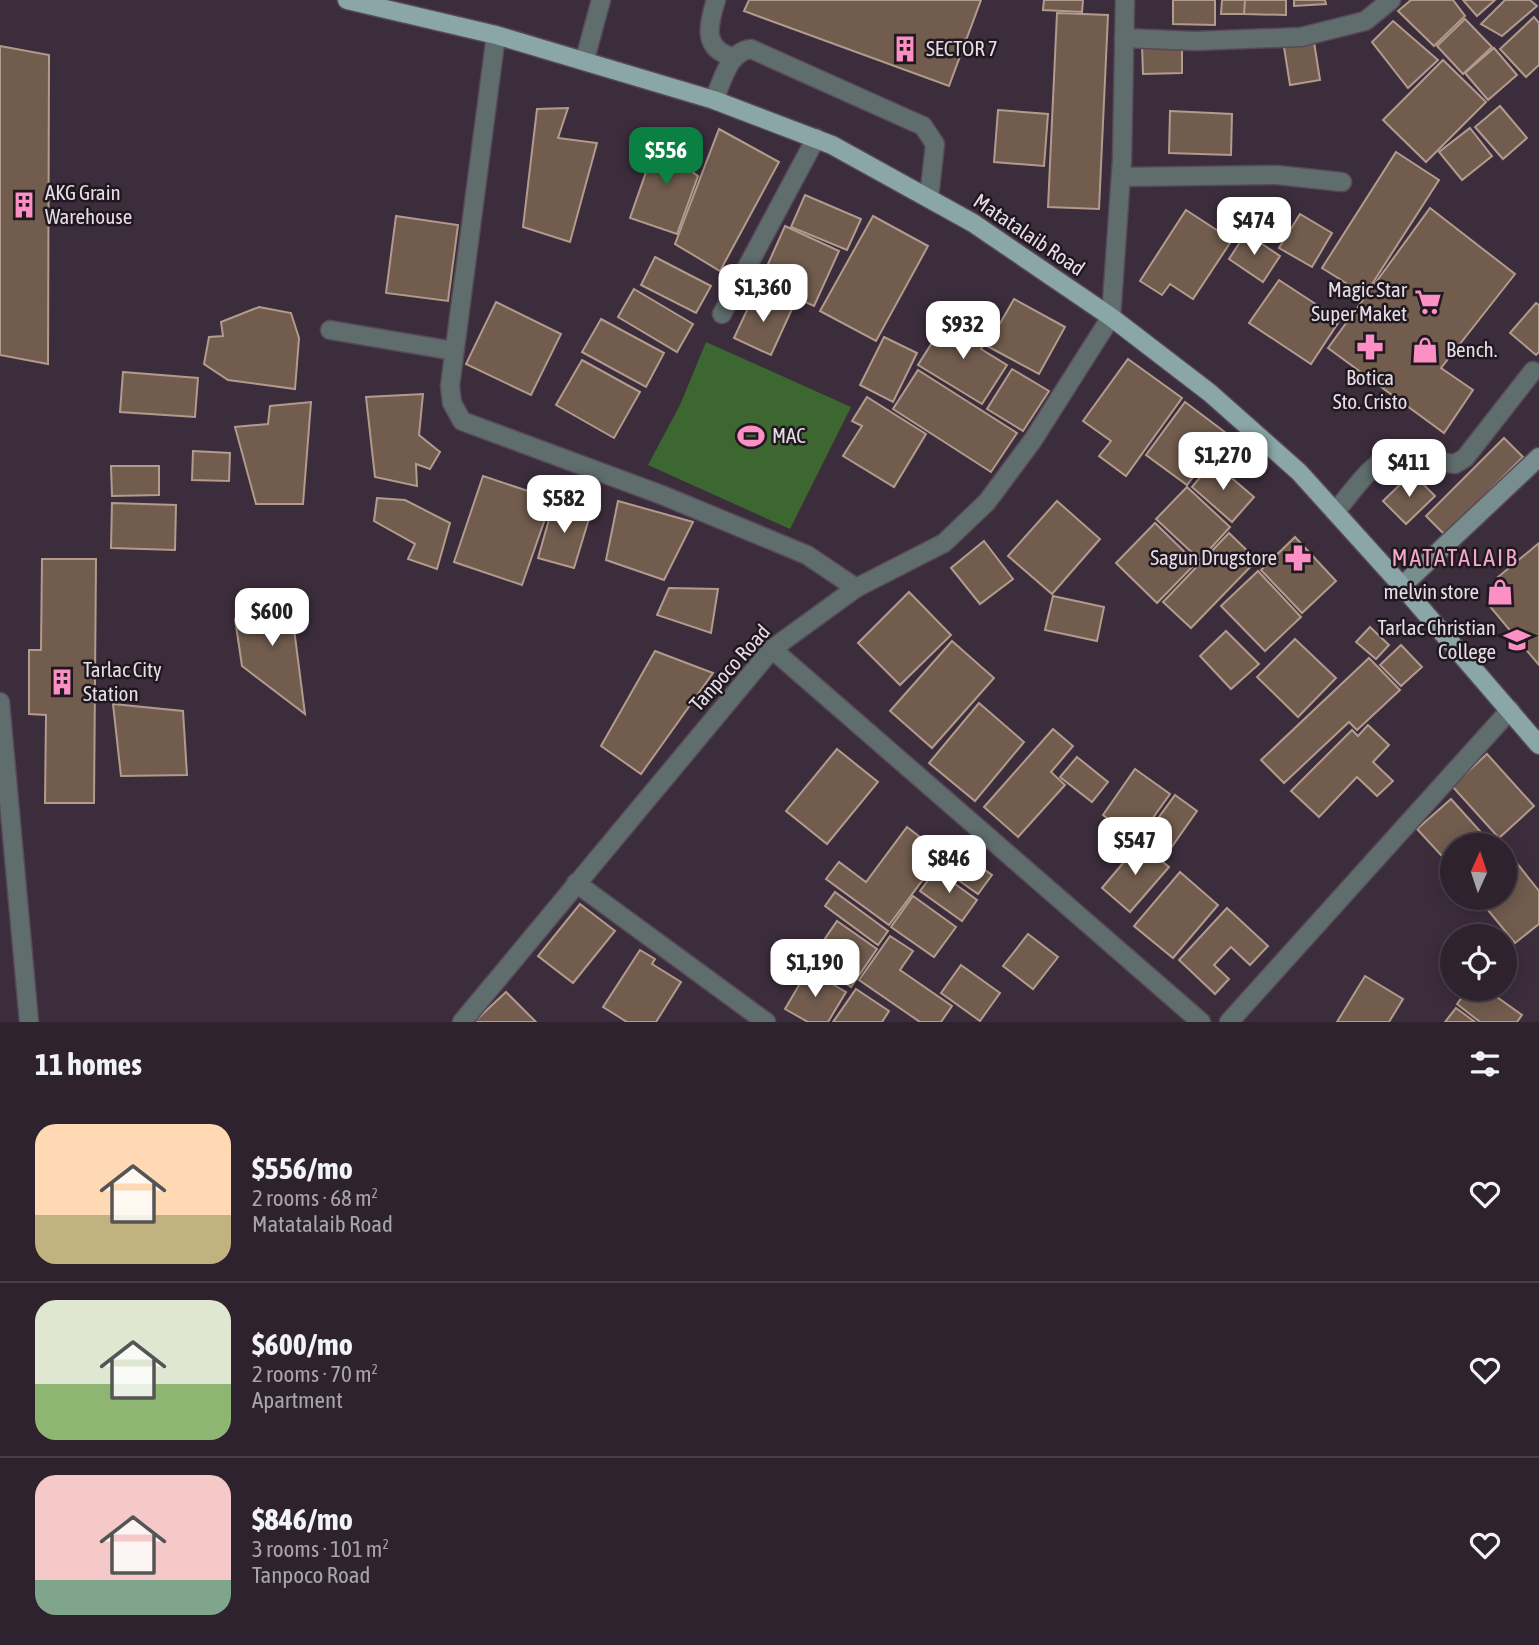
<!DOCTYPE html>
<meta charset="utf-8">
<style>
body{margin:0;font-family:"Asap Condensed",sans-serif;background:#392f3a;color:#f1f3f6;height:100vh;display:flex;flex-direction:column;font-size:26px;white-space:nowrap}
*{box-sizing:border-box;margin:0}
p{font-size:23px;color:#a7a4aa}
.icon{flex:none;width:38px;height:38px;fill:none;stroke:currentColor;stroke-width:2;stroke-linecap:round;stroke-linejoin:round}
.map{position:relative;height:1022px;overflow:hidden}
.panel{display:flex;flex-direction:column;background:#2d222e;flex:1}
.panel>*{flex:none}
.needle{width:46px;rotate:3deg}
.controls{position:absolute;left:1440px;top:833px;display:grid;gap:14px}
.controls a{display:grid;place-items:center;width:77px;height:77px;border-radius:50%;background:#2d222e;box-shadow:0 4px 18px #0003,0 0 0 2px #483f4a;font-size:35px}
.price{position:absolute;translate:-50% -60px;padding:0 16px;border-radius:14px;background:#fff;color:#222;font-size:23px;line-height:46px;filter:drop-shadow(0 2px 4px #0008)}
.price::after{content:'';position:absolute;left:50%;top:42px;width:21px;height:16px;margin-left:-10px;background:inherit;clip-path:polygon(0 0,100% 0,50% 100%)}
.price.current{background:#0b8043;color:#fff}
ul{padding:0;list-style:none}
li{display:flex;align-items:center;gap:21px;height:175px;padding:0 35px}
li+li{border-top:2px solid #483f4a}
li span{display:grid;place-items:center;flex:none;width:196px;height:140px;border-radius:21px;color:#555}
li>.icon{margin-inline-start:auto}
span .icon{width:84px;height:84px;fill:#fffc;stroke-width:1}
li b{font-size:30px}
h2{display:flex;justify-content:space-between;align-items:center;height:84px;padding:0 35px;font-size:30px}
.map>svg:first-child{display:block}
</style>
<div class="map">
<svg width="1539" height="1022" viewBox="0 0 1539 1022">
<rect width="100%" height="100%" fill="#3c2d3d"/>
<path fill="#3d6730" d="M 706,342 L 851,407 L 790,529 L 648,465 L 680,405 Z"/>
<g fill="#715c4e" stroke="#b29b8c" stroke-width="2">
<path d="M 749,0 L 981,0 L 949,86 L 744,11 Z"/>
<path d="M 1044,0 L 1083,0 L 1082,12 L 1043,10 Z"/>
<path d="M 1173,0 L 1215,0 L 1215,25 L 1173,24 Z"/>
<path d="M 1222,0 L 1245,0 L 1245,14 L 1221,14 Z"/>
<path d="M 1245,0 L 1286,0 L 1286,15 L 1244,14 Z"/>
<path d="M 1294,0 L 1325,0 L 1326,4 L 1294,6 Z"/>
<path d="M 1411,0 L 1453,0 L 1465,16 L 1434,46 L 1398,11 Z"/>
<path d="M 1463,0 L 1495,0 L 1477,16 Z"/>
<path d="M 1505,0 L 1530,0 L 1537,6 L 1502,36 L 1481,24 Z"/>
<path d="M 1057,13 L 1108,15 L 1099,209 L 1048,207 Z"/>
<path d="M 1534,17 L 1539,23 L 1539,65 L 1526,77 L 1500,49 Z"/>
<path d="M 1465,19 L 1492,47 L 1463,74 L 1437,46 Z"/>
<path d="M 1393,21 L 1438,60 L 1408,88 L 1372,42 Z"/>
<path d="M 1314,42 L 1320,80 L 1290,85 L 1284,47 Z"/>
<path d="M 0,46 L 49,55 L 48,364 L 0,355 Z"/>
<path d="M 1142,46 L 1182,46 L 1182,73 L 1143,74 Z"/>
<path d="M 1494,48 L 1517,75 L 1488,100 L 1465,73 Z"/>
<path d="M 1443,60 L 1486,102 L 1426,162 L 1383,120 Z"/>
<path d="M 1500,106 L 1527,138 L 1503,159 L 1475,127 Z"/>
<path d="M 568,108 L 558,138 L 597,143 L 570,242 L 523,227 L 537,109 Z"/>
<path d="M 998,110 L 1048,114 L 1044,166 L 994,162 Z"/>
<path d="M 1170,111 L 1232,114 L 1231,155 L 1169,153 Z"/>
<path d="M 1470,128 L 1492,156 L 1462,180 L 1439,152 Z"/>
<path d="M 719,129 L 779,162 L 720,271 L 675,244 Z"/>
<path d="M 659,135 L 691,146 L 684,166 L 698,176 L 677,234 L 630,218 Z"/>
<path d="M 1396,152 L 1439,180 L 1365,295 L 1322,268 Z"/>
<path d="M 805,195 L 861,219 L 847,250 L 791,227 Z"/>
<path d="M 1430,208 L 1515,274 L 1441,368 L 1473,390 L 1444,433 L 1328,348 Z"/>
<path d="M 1186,210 L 1232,240 L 1193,299 L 1170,284 L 1162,295 L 1140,281 Z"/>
<path d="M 1300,214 L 1332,233 L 1312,267 L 1279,248 Z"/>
<path d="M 396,216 L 458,225 L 448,301 L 386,293 Z"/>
<path d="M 873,216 L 928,246 L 876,341 L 820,311 Z"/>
<path d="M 785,226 L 839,251 L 814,306 L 760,282 Z"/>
<path d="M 1246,233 L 1280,256 L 1263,282 L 1229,259 Z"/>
<path d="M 655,257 L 711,286 L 696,313 L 641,285 Z"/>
<path d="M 1279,280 L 1340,320 L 1311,364 L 1249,323 Z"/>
<path d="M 634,289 L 693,324 L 677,352 L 618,317 Z"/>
<path d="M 755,293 L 792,309 L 771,355 L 734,338 Z"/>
<path d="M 1014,299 L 1065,327 L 1039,374 L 987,346 Z"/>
<path d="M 496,302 L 561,334 L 531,395 L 466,364 Z"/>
<path d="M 1536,303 L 1539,305 L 1539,352 L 1536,355 L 1510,333 Z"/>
<path d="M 259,307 L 291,313 L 299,338 L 295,389 L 228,380 L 204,364 L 209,337 L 223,336 L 221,322 Z"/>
<path d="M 949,316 L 987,340 L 981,349 L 1007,365 L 982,404 L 918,365 Z"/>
<path d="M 601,319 L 664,353 L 646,387 L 582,352 Z"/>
<path d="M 884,337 L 917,353 L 893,402 L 860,385 Z"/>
<path d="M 1128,359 L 1182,398 L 1126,476 L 1099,456 L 1111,441 L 1083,421 Z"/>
<path d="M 582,360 L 640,392 L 614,438 L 556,405 Z"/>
<path d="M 1012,369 L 1049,391 L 1023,431 L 987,409 Z"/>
<path d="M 918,370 L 1017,433 L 991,472 L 893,409 Z"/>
<path d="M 123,372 L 198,378 L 195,417 L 120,412 Z"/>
<path d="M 423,394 L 419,435 L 440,452 L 430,469 L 416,464 L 417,486 L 375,477 L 366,397 Z"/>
<path d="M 867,397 L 926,434 L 894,487 L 843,456 L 862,426 L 852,421 Z"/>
<path d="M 311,402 L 303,504 L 256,504 L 235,427 L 268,424 L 270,406 Z"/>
<path d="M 1185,402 L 1226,433 L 1187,485 L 1146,455 Z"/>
<path d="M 1504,438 L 1523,457 L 1445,535 L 1426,516 Z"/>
<path d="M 193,451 L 230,453 L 229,481 L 192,480 Z"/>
<path d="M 1213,462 L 1254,497 L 1232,522 L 1192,487 Z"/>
<path d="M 111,466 L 159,466 L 159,495 L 112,496 Z"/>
<path d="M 1412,473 L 1435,496 L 1406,524 L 1383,501 Z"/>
<path d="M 483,476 L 552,499 L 522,585 L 454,562 Z"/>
<path d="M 1187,487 L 1230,527 L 1200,560 L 1156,519 Z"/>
<path d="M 377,498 L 405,500 L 450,523 L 437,569 L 408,559 L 415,544 L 374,521 Z"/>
<path d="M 618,501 L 693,522 L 664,580 L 606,560 Z"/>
<path d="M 1057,501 L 1100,539 L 1052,594 L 1008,556 Z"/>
<path d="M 554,502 L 591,512 L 574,568 L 538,558 Z"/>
<path d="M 112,503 L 176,505 L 175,550 L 111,548 Z"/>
<path d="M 1155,523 L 1196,563 L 1157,603 L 1116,563 Z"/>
<path d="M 1229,533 L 1257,560 L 1191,628 L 1163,602 Z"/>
<path d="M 1295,537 L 1336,581 L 1302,613 L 1261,570 Z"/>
<path d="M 984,541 L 1013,579 L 980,604 L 951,568 Z"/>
<path d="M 1539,543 L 1539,665 L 1487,603 L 1507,587 L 1498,577 Z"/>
<path d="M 42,559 L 96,559 L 94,803 L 45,803 L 46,715 L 29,714 L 29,650 L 41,650 Z"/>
<path d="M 1258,571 L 1301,617 L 1265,651 L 1221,606 Z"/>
<path d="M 669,588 L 718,589 L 711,633 L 657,615 Z"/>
<path d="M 289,590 L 305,714 L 242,666 L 235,619 Z"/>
<path d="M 909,592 L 951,635 L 900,685 L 858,643 Z"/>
<path d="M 1053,596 L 1104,607 L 1097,641 L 1045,630 Z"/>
<path d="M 1370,627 L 1389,645 L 1376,659 L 1356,642 Z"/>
<path d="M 1226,631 L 1259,664 L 1231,689 L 1200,656 Z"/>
<path d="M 1295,639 L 1336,678 L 1298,717 L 1257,677 Z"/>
<path d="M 952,641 L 994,678 L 932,748 L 890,711 Z"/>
<path d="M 1401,645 L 1422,667 L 1401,686 L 1380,665 Z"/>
<path d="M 655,651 L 713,673 L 641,774 L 601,746 Z"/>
<path d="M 1369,658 L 1400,690 L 1357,730 L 1349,722 L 1284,783 L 1261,760 Z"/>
<path d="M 979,703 L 1024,742 L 975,801 L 929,763 Z"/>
<path d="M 113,704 L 183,711 L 187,775 L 121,776 Z"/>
<path d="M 1368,725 L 1389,745 L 1373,762 L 1393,781 L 1377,796 L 1357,777 L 1319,817 L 1291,791 L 1352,730 L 1358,736 Z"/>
<path d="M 1053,729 L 1073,746 L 1051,772 L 1065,785 L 1018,837 L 984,807 Z"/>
<path d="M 837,749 L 878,782 L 827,844 L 786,811 Z"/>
<path d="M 1487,754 L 1534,806 L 1499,838 L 1452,786 Z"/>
<path d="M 1077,757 L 1108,782 L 1092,802 L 1060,777 Z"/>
<path d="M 1135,769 L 1170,794 L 1130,850 L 1109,836 L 1117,826 L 1103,815 Z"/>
<path d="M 1175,795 L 1197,811 L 1166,855 L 1143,839 Z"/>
<path d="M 1451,799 L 1488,840 L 1481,845 L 1452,845 L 1452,867 L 1417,829 Z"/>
<path d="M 907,827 L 942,854 L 889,925 L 826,879 L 839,862 L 866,882 Z"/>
<path d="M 1140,843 L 1169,867 L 1130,912 L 1102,888 Z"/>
<path d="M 954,848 L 992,875 L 978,894 L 940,867 Z"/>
<path d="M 1505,848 L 1539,891 L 1539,924 L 1515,943 L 1478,898 L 1505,898 Z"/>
<path d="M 936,870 L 977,900 L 962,921 L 920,891 Z"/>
<path d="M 1180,872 L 1218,905 L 1173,958 L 1134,926 Z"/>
<path d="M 835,892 L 888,931 L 878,945 L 825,906 Z"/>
<path d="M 913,896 L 956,927 L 934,957 L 891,927 Z"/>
<path d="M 580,904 L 615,931 L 573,983 L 538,956 Z"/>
<path d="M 1227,908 L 1268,946 L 1250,965 L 1231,947 L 1214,965 L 1229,979 L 1215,994 L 1179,960 Z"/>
<path d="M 837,921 L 877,949 L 851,987 L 811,959 Z"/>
<path d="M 1028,934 L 1058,957 L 1033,989 L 1003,966 Z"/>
<path d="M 890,936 L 913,951 L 900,970 L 952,1006 L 941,1022 L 920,1022 L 859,980 Z"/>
<path d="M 640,950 L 655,959 L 652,964 L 681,982 L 656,1022 L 627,1022 L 603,1007 Z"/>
<path d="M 961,965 L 1000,993 L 980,1021 L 941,993 Z"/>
<path d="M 808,970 L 846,992 L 828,1022 L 808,1022 L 785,1009 Z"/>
<path d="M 1365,976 L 1403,999 L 1389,1022 L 1337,1022 Z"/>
<path d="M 856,989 L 889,1011 L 882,1022 L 833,1022 Z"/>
<path d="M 1468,989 L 1503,989 L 1497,997 L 1522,1015 L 1517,1022 L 1480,1022 L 1457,1004 Z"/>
<path d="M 506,992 L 536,1022 L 474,1022 Z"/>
<path d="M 1456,1008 L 1475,1022 L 1445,1022 Z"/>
</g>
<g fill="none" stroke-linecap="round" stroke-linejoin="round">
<g stroke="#574958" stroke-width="21">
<g id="lane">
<path d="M 716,0 C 708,25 702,49 733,57"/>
<path d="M 1124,38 L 1195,41 L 1301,37 L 1365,21 L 1391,0"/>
<path d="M 714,100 C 723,80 728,52 751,49 L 923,126 L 935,144 L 929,198"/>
<path d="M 1121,177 L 1277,175 L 1342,182"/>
<path d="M 722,314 L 816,138"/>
<path d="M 1335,512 C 1354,491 1375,453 1406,454 C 1423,455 1439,463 1455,464 L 1465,458 L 1533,371"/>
</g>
</g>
<g stroke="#574958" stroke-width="21">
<g id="street">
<path d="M 496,35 L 450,386 L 452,403 L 462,421 L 662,495 L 807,555 L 856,588"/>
<path d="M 585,59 L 601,0"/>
<path d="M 330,330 L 454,351"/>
<path d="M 772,649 L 1201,1022"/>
<path d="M 0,702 L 29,1022"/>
<path d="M 576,883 L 766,1022"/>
<path d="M 462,1022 L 772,649 L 856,588 L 944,543 L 987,502 L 1033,440 L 1111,317 L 1122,160 L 1125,0"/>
<path d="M 1229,1022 L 1510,710"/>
</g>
</g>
<g stroke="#574958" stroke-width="21">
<path id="secondary" d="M 1402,586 L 1539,457"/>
</g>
<g stroke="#574958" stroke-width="21">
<path id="primary" d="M 347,0 L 496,35 L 714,100 L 832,145 L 973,223 L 1111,317 L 1210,393 L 1299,472 L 1402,586 L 1539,745"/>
</g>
<use href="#lane" stroke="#606d6d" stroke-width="18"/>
<use href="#street" stroke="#606d6d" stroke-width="18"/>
<use href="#secondary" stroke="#788d8e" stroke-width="18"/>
<use href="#primary" stroke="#8ba6a7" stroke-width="18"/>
</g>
<defs>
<g id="building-bare" transform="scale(2.1)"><path d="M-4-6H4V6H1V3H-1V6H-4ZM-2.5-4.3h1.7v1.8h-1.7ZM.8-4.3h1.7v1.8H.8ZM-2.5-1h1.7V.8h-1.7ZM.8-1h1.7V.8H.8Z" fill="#fc8fc3" stroke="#1f181f" stroke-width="2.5" paint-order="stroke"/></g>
<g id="supermarket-bare" transform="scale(2.1)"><path d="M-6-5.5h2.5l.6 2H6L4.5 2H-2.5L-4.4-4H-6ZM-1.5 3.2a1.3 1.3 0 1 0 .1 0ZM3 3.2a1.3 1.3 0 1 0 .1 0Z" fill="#fc8fc3" stroke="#1f181f" stroke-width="2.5" paint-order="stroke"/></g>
<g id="pharmacy-bare" transform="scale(2.1)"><path d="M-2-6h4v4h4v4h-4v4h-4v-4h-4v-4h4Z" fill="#fc8fc3" stroke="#1f181f" stroke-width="2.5" paint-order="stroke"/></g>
<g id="shop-bare" transform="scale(2.1)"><path d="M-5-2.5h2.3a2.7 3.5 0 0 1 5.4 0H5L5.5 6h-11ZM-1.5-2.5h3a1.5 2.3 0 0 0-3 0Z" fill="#fc8fc3" stroke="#1f181f" stroke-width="2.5" paint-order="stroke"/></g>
<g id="stadium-bare" transform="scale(2.1)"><path d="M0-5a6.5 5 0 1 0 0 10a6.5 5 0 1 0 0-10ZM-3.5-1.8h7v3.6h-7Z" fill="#fc8fc3" stroke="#1f181f" stroke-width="2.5" paint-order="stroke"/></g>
<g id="university-bare" transform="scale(2.1)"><path d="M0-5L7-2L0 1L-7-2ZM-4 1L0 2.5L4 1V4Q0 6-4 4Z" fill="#fc8fc3" stroke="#1f181f" stroke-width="2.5" paint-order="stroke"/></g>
</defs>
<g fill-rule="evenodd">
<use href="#building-bare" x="905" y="49"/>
<use href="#building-bare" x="24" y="205"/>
<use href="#supermarket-bare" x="1428" y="302"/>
<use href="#pharmacy-bare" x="1370" y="347"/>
<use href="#shop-bare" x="1425" y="350"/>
<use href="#stadium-bare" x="751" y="436"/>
<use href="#pharmacy-bare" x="1298" y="558"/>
<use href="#shop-bare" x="1500" y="592"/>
<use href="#university-bare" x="1517" y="640"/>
<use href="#building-bare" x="62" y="682"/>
</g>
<g text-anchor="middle" stroke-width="5" stroke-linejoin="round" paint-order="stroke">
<g font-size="21" fill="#e7dce7" stroke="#1f181f" text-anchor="start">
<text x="926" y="56">SECTOR 7</text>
<text x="45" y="200">AKG Grain<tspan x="45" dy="24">Warehouse</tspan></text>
<text x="1407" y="297" text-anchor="end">Magic Star<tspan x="1407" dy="24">Super Maket</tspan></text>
<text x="1446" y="357">Bench.</text>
<text x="1370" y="385" text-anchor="middle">Botica<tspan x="1370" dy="24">Sto. Cristo</tspan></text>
<text x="772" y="443">MAC</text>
<text x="1277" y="565" text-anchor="end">Sagun Drugstore</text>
<text x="1479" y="599" text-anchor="end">melvin store</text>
<text x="1496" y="635" text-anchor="end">Tarlac Christian<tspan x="1496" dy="24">College</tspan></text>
<text x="83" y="677">Tarlac City<tspan x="83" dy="24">Station</tspan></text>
</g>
<g font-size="21" fill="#e7dce7" stroke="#1f181f">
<text transform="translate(1029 235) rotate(34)" y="7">Matatalaib Road</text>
<text transform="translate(730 668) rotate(-48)" y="7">Tanpoco Road</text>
</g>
<g font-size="24" letter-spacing="2" fill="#f4a7ca" stroke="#1f181f">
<text x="1455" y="566">MATATALAIB</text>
</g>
</g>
</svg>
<div class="controls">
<a><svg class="needle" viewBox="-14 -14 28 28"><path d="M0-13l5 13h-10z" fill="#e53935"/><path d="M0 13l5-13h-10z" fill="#a7a4aa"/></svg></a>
<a><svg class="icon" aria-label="locate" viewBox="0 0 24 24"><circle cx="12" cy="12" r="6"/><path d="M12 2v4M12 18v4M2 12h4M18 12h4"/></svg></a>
</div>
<b class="price current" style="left:666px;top:187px">$556</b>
<b class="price" style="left:1254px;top:257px">$474</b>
<b class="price" style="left:763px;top:324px">$1,360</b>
<b class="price" style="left:963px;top:361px">$932</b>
<b class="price" style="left:1223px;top:492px">$1,270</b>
<b class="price" style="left:1409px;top:499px">$411</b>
<b class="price" style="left:564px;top:535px">$582</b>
<b class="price" style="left:272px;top:648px">$600</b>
<b class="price" style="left:1135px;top:877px">$547</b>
<b class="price" style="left:949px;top:895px">$846</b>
<b class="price" style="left:815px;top:999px">$1,190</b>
</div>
<section class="panel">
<h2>11 homes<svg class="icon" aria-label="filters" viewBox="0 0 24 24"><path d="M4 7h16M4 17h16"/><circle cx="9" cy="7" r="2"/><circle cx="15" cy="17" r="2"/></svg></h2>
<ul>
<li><span style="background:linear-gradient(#ffd9b3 65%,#c2b280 0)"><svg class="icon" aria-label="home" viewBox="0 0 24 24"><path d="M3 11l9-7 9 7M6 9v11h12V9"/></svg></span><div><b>$556/mo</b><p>2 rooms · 68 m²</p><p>Matatalaib Road</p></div><svg class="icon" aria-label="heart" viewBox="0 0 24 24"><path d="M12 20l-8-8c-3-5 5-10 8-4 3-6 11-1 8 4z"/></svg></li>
<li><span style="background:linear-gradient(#dfe7d0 60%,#8fb573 0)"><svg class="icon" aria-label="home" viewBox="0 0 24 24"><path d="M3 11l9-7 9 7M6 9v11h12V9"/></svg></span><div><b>$600/mo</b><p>2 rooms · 70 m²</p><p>Apartment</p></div><svg class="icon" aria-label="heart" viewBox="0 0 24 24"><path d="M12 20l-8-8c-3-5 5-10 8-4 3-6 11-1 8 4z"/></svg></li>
<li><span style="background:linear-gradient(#f6c9c9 75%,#7fa58c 0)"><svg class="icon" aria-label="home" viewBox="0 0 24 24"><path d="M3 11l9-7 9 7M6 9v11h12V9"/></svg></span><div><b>$846/mo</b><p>3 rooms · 101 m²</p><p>Tanpoco Road</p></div><svg class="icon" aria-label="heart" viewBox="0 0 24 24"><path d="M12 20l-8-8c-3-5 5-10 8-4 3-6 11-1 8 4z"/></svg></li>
</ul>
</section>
